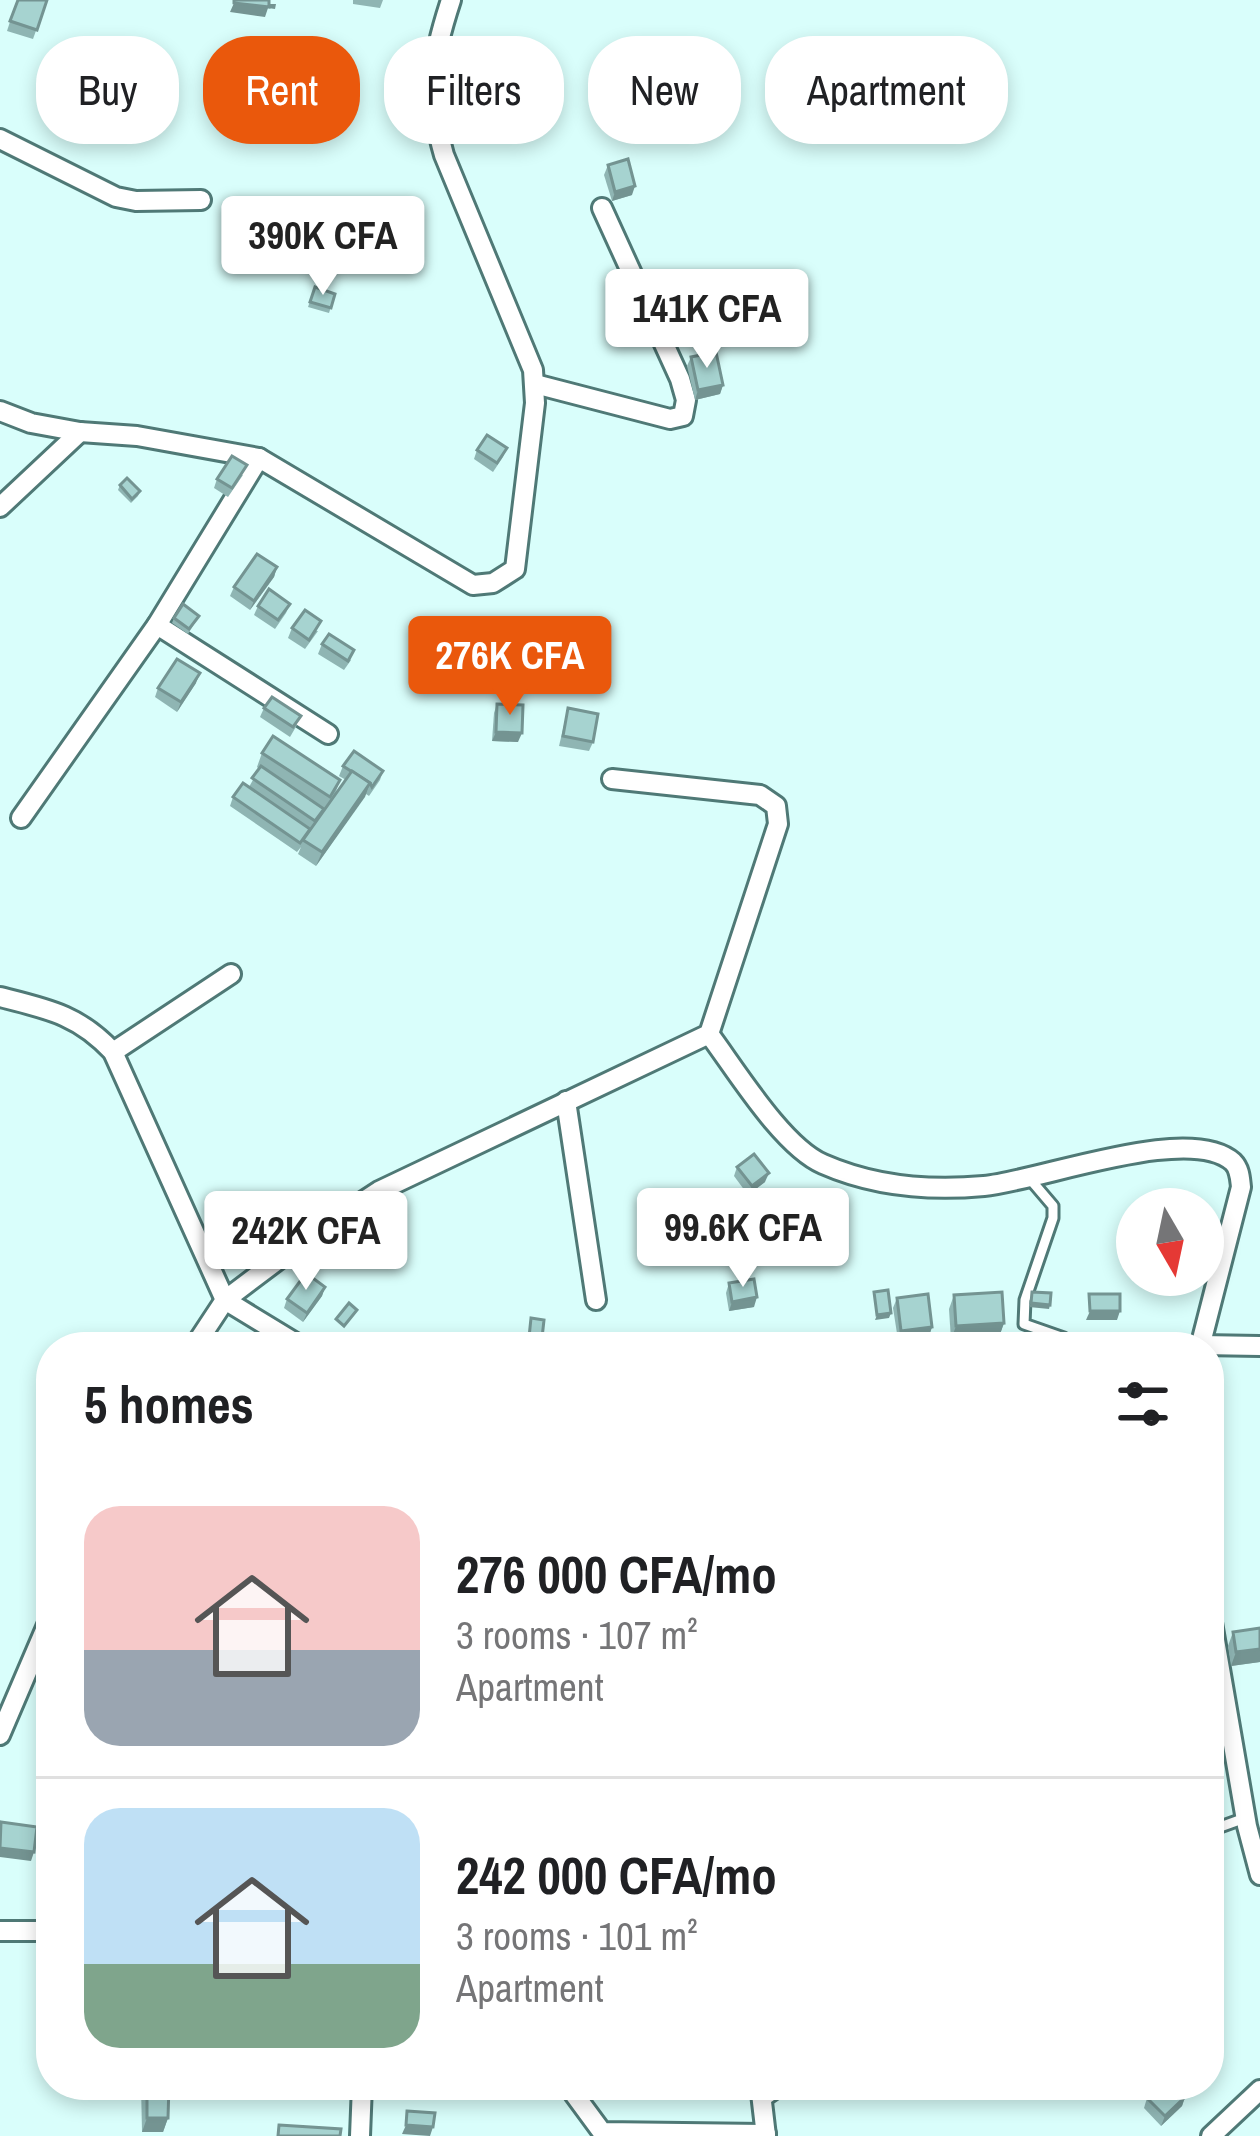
<!DOCTYPE html>
<meta charset="utf-8">
<style>
body{margin:0;font-family:"Archivo Narrow",sans-serif;background:#f2f2f2;color:#202124;height:100vh;display:flex;flex-direction:column;font-size:45px;white-space:nowrap}
*{box-sizing:border-box;margin:0}
p{font-size:39px;color:#757577}
.icon{flex:none;width:66px;height:66px;fill:none;stroke:currentColor;stroke-width:2;stroke-linecap:round;stroke-linejoin:round}
.map{position:relative;flex:1;overflow:hidden}
.side{position:absolute;left:36px;top:1332px;width:1188px;height:768px;display:flex;flex-direction:column;background:#fff;border-radius:48px;box-shadow:0 6px 18px #0003}
.side>*{flex:none}
.top-card{position:absolute;left:36px;top:36px;width:1188px;height:108px;display:flex;gap:24px}
.needle{width:78px;rotate:171deg}
.buttons{position:absolute;left:1116px;top:1188px;display:grid;gap:24px}
.buttons a{display:grid;place-items:center;width:108px;height:108px;border-radius:50%;background:#fff;box-shadow:0 6px 18px #0003;font-size:60px}
.price{position:absolute;translate:-50% -102px;padding:0 27px;border-radius:12px;background:#fff;color:#222;font-size:39px;line-height:78px;filter:drop-shadow(0 3px 6px #0008)}
.price::after{content:'';position:absolute;left:50%;top:72px;width:36px;height:27px;margin-left:-18px;background:inherit;clip-path:polygon(0 0,100% 0,50% 100%)}
.price.on{background:#ea580c;color:#fff}
ul{padding:0;list-style:none}
li{display:flex;align-items:center;gap:36px;height:300px;padding:0 48px}
li+li{border-top:3px solid #e0e0e0}
li span{display:grid;place-items:center;flex:none;width:336px;height:240px;border-radius:36px;color:#555}
li>.icon{margin-inline-start:auto}
span .icon{width:144px;height:144px;fill:#fffc;stroke-width:1}
li b{font-size:51px}
h2{display:flex;justify-content:space-between;align-items:center;height:144px;padding:0 48px;font-size:51px}
.chip{padding:0 42px;border-radius:48px;background:#fff;box-shadow:0 6px 18px #0003;font-size:42px;line-height:108px}
.chip.on{background:#ea580c;color:#fff}
.map>svg:first-child{display:block}
</style>
<div class="map">
<svg width="1260" height="2136" viewBox="0 0 1260 2136">
<rect width="100%" height="100%" fill="#d9fefb"/>
<g fill="none" stroke-linecap="round" stroke-linejoin="round">
<g stroke="#4f7976" stroke-width="15">
<g id="service">
<path d="M 1030,1179 L 1053,1206 L 1053,1218 L 1025,1300 L 1024,1324 L 1064,1338"/>
<path d="M 1209,1831 L 1245,1818"/>
<path d="M 763,2102 L 788,2085"/>
</g>
</g>
<g stroke="#4f7976" stroke-width="24">
<g id="minor">
<path d="M 0,139 L 116,197 L 136,201 L 201,200"/>
<path d="M 535,384 L 670,419 L 683,416 L 686,400 L 680,379 L 602,208"/>
<path d="M 0,411 L 31,423 L 80,432 L 137,436 L 259,458 L 473,585 L 493,583 L 515,569 L 535,403 L 533,370 L 444,155 C 426,92 431,61 451,0"/>
<path d="M 0,507 L 80,432"/>
<path d="M 157,625 L 328,734"/>
<path d="M 21,818 L 157,625 L 259,458"/>
<path d="M 0,997 C 48,1009 79,1015 113,1052 L 225,1300 L 302,1347"/>
<path d="M 709,1034 C 736,1070 782,1146 823,1164 C 873,1186 930,1191 984,1186 C 1043,1180 1189,1123 1233,1162 C 1240,1169 1240,1179 1241,1187 L 1200,1347"/>
<path d="M 113,1052 L 231,974"/>
<path d="M 566,1101 L 596,1300"/>
<path d="M 1201,1345 L 1260,1346"/>
<path d="M 194,1347 L 225,1300 L 307,1238 L 379,1191 L 709,1034 L 778,824 L 776,806 L 760,795 L 612,779"/>
<path d="M 1209,1605 L 1247,1826 L 1260,1875"/>
<path d="M 0,1735 L 51,1616"/>
<path d="M 0,1931 L 51,1931"/>
<path d="M 760,2085 L 766,2136"/>
<path d="M 574,2094 L 602,2132 L 766,2134"/>
<path d="M 360,2136 L 362,2085"/>
<path d="M 1211,2136 L 1260,2090"/>
</g>
</g>
<use href="#service" stroke="#fff" stroke-width="9"/>
<use href="#minor" stroke="#fff" stroke-width="18"/>
</g>
<g fill="#8fb5b3">
<path d="M 17,0 L 47,0 L 33,39 L 7,31 Z"/>
<path d="M 353,0 L 383,0 L 380,8 L 353,4 Z"/>
<path d="M 608,165 L 632,195 L 612,201 L 604,175 Z"/>
<path d="M 382,223 L 404,249 L 400,258 L 377,257 L 378,232 Z"/>
<path d="M 315,287 L 335,294 L 329,313 L 308,307 Z"/>
<path d="M 691,357 L 723,385 L 720,394 L 695,400 L 687,366 Z"/>
<path d="M 507,448 L 503,457 L 493,472 L 474,459 L 477,450 Z"/>
<path d="M 243,475 L 228,497 L 214,488 L 217,479 Z"/>
<path d="M 120,485 L 140,491 L 138,496 L 131,503 L 118,490 Z"/>
<path d="M 277,567 L 274,577 L 250,610 L 230,596 L 234,587 Z"/>
<path d="M 290,604 L 286,613 L 275,629 L 254,615 L 258,606 Z"/>
<path d="M 199,616 L 188,634 L 172,623 L 174,618 Z"/>
<path d="M 292,628 L 318,631 L 305,649 L 288,638 Z"/>
<path d="M 322,644 L 351,660 L 344,670 L 318,654 Z"/>
<path d="M 196,683 L 177,712 L 155,697 L 158,688 Z"/>
<path d="M 497,704 L 518,742 L 492,741 L 494,713 Z"/>
<path d="M 264,708 L 297,725 L 290,737 L 260,717 Z"/>
<path d="M 568,708 L 593,742 L 589,751 L 559,746 Z"/>
<path d="M 262,753 L 340,780 L 335,794 L 346,780 L 339,776 L 343,766 L 383,771 L 380,780 L 369,796 L 366,794 L 316,866 L 298,854 L 301,847 L 297,852 L 230,806 L 233,797 L 249,787 L 259,769 L 257,767 Z"/>
<path d="M 737,1167 L 765,1182 L 748,1195 L 734,1176 Z"/>
<path d="M 729,1283 L 754,1307 L 729,1311 L 726,1293 Z"/>
<path d="M 325,1287 L 322,1296 L 303,1322 L 284,1308 L 287,1299 Z"/>
<path d="M 954,1295 L 1004,1323 L 999,1337 L 951,1340 L 949,1309 Z"/>
<path d="M 897,1298 L 932,1327 L 929,1336 L 898,1340 L 893,1308 Z"/>
<path d="M 1260,1628 L 1260,1662 L 1231,1666 L 1228,1646 L 1233,1632 Z"/>
<path d="M 141,2085 L 169,2085 L 168,2118 L 163,2132 L 142,2132 Z"/>
<path d="M 1185,2097 L 1182,2106 L 1161,2126 L 1144,2108 L 1147,2098 Z"/>
</g>
<g fill="#749492">
<path d="M 234,3 L 269,4 L 276,4 L 275,9 L 268,8 L 265,17 L 230,12 Z"/>
<path d="M 635,186 L 632,195 L 612,201 L 615,192 Z"/>
<path d="M 380,248 L 404,249 L 400,258 L 377,257 Z"/>
<path d="M 723,385 L 720,394 L 695,400 L 698,390 Z"/>
<path d="M 277,567 L 274,577 L 250,610 L 254,601 Z"/>
<path d="M 200,673 L 196,683 L 177,712 L 181,702 Z"/>
<path d="M 496,732 L 522,733 L 518,742 L 492,741 Z"/>
<path d="M 370,783 L 365,797 L 316,866 L 322,852 Z"/>
<path d="M 769,1173 L 765,1182 L 748,1195 L 752,1186 Z"/>
<path d="M 325,1287 L 322,1296 L 303,1322 L 307,1313 Z"/>
<path d="M 757,1297 L 754,1307 L 729,1311 L 732,1302 Z"/>
<path d="M 1031,1303 L 1050,1305 L 1049,1309 L 1029,1307 Z"/>
<path d="M 1090,1311 L 1120,1311 L 1117,1320 L 1086,1320 Z"/>
<path d="M 891,1313 L 889,1318 L 875,1320 L 877,1315 Z"/>
<path d="M 1004,1323 L 999,1337 L 951,1340 L 956,1326 Z"/>
<path d="M 932,1327 L 929,1336 L 898,1340 L 901,1331 Z"/>
<path d="M 1260,1649 L 1260,1662 L 1231,1666 L 1236,1652 Z"/>
<path d="M 0,1848 L 34,1852 L 31,1861 L 0,1857 Z"/>
<path d="M 1185,2097 L 1182,2106 L 1161,2126 L 1165,2116 Z"/>
<path d="M 147,2118 L 168,2118 L 163,2132 L 142,2132 Z"/>
<path d="M 406,2125 L 433,2127 L 430,2136 L 402,2134 Z"/>
</g>
<g fill="#a6d3d0" stroke="#749492" stroke-width="3">
<path d="M 18,0 L 47,0 L 37,30 L 10,21 Z"/>
<path d="M 234,0 L 269,0 L 269,7 L 234,3 Z"/>
<path d="M 628,159 L 635,186 L 615,192 L 608,165 Z"/>
<path d="M 382,223 L 405,224 L 404,249 L 380,248 Z"/>
<path d="M 315,287 L 335,294 L 331,308 L 310,302 Z"/>
<path d="M 716,352 L 723,385 L 698,390 L 691,357 Z"/>
<path d="M 487,435 L 507,448 L 497,463 L 477,450 Z"/>
<path d="M 232,456 L 247,465 L 232,488 L 217,479 Z"/>
<path d="M 127,478 L 140,491 L 132,499 L 120,485 Z"/>
<path d="M 257,554 L 277,567 L 254,601 L 234,587 Z"/>
<path d="M 269,589 L 290,604 L 278,620 L 258,606 Z"/>
<path d="M 183,604 L 199,616 L 189,629 L 174,618 Z"/>
<path d="M 305,610 L 321,621 L 309,640 L 292,628 Z"/>
<path d="M 329,634 L 354,650 L 348,661 L 322,644 Z"/>
<path d="M 177,659 L 200,673 L 181,702 L 158,688 Z"/>
<path d="M 272,697 L 301,716 L 293,727 L 264,708 Z"/>
<path d="M 497,704 L 523,705 L 522,733 L 496,732 Z"/>
<path d="M 568,708 L 598,714 L 593,742 L 563,736 Z"/>
<path d="M 273,736 L 340,780 L 330,797 L 262,753 Z"/>
<path d="M 354,751 L 383,771 L 372,787 L 370,783 L 343,766 Z"/>
<path d="M 261,766 L 324,809 L 315,821 L 252,778 Z"/>
<path d="M 352,771 L 370,783 L 322,852 L 303,840 Z"/>
<path d="M 243,783 L 310,829 L 300,843 L 233,797 Z"/>
<path d="M 754,1154 L 769,1173 L 752,1186 L 737,1167 Z"/>
<path d="M 306,1273 L 325,1287 L 307,1313 L 287,1299 Z"/>
<path d="M 754,1279 L 757,1297 L 732,1302 L 729,1283 Z"/>
<path d="M 888,1290 L 891,1313 L 877,1315 L 874,1292 Z"/>
<path d="M 1002,1292 L 1004,1323 L 956,1326 L 954,1295 Z"/>
<path d="M 1032,1292 L 1051,1293 L 1050,1305 L 1031,1303 Z"/>
<path d="M 928,1294 L 932,1327 L 901,1331 L 897,1298 Z"/>
<path d="M 1089,1294 L 1120,1294 L 1120,1311 L 1090,1311 Z"/>
<path d="M 349,1303 L 357,1310 L 344,1326 L 336,1319 Z"/>
<path d="M 531,1318 L 544,1320 L 541,1347 L 528,1347 Z"/>
<path d="M 571,1338 L 572,1347 L 550,1347 L 549,1341 Z"/>
<path d="M 878,1340 L 879,1347 L 856,1347 L 856,1344 Z"/>
<path d="M 1074,1342 L 1111,1344 L 1111,1347 L 1074,1347 Z"/>
<path d="M 1260,1628 L 1260,1649 L 1236,1652 L 1233,1632 Z"/>
<path d="M 1,1822 L 37,1827 L 34,1852 L 0,1848 Z"/>
<path d="M 147,2085 L 169,2085 L 168,2118 L 147,2118 Z"/>
<path d="M 1162,2085 L 1174,2085 L 1185,2097 L 1165,2116 L 1147,2098 Z"/>
<path d="M 407,2111 L 435,2113 L 433,2127 L 406,2125 Z"/>
<path d="M 279,2125 L 341,2129 L 340,2136 L 278,2136 Z"/>
</g>
</svg>
<div class="buttons">
<a><svg class="needle" viewBox="-14 -14 28 28"><path d="M0-13l5 13h-10z" fill="#e53935"/><path d="M0 13l5-13h-10z" fill="#757577"/></svg></a>
</div>
<b class="price" style="left:323px;top:298px">390K CFA</b>
<b class="price" style="left:707px;top:371px">141K CFA</b>
<b class="price on" style="left:510px;top:718px">276K CFA</b>
<b class="price" style="left:743px;top:1290px">99.6K CFA</b>
<b class="price" style="left:306px;top:1293px">242K CFA</b>
<div class="top-card">
<a class="chip">Buy</a>
<a class="chip on">Rent</a>
<a class="chip">Filters</a>
<a class="chip">New</a>
<a class="chip">Apartment</a>
</div>
<section class="side">
<h2>5 homes<svg class="icon" aria-label="filters" viewBox="0 0 24 24"><path d="M4 7h16M4 17h16"/><circle cx="9" cy="7" r="2"/><circle cx="15" cy="17" r="2"/></svg></h2>
<ul>
<li><span style="background:linear-gradient(#f6c9c9 60%,#9aa5b1 0)"><svg class="icon" aria-label="home" viewBox="0 0 24 24"><path d="M3 11l9-7 9 7M6 9v11h12V9"/></svg></span><div><b>276 000 CFA/mo</b><p>3 rooms · 107 m²</p><p>Apartment</p></div></li>
<li><span style="background:linear-gradient(#bfe0f5 65%,#7fa58c 0)"><svg class="icon" aria-label="home" viewBox="0 0 24 24"><path d="M3 11l9-7 9 7M6 9v11h12V9"/></svg></span><div><b>242 000 CFA/mo</b><p>3 rooms · 101 m²</p><p>Apartment</p></div></li>
</ul>
</section>
</div>
